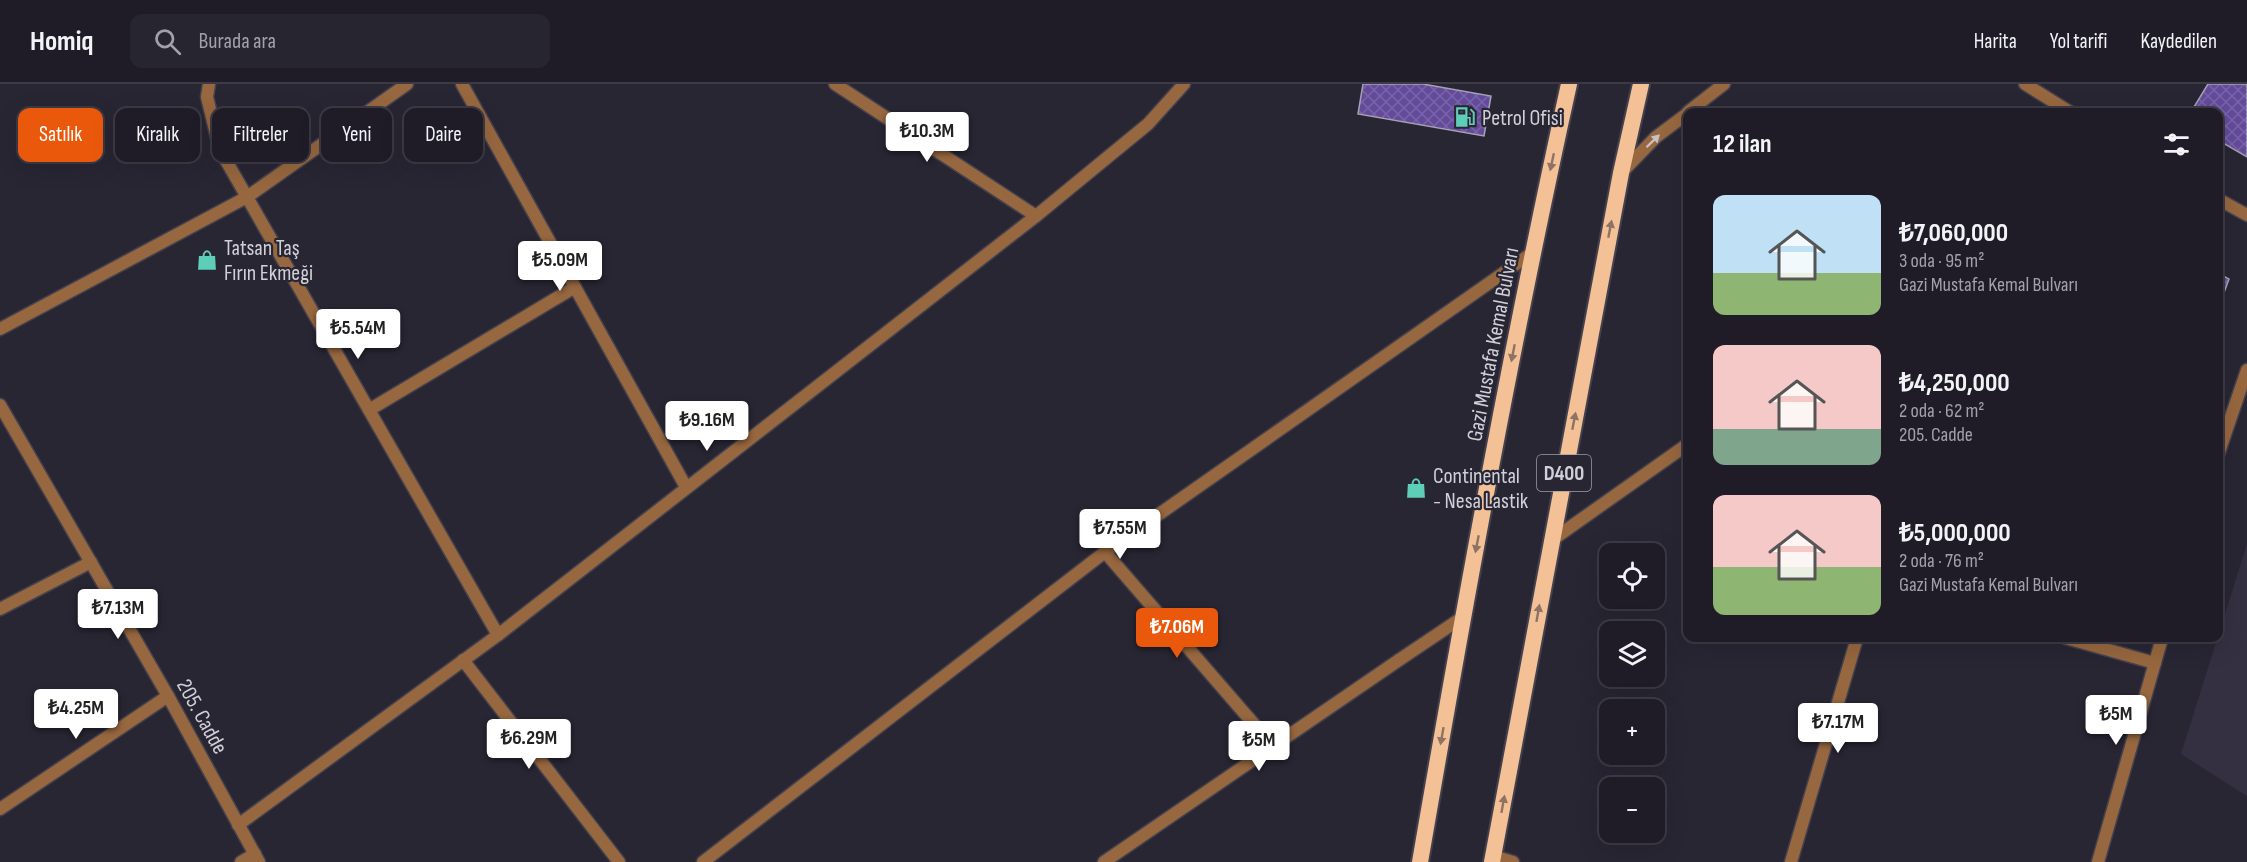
<!DOCTYPE html>
<html lang="tr">
<meta charset="utf-8">
<style>
body{margin:0;font-family:"Sofia Sans Condensed",sans-serif;background:#27252f;color:#f1f3f6;height:100vh;display:flex;flex-direction:column;font-size:22px;white-space:nowrap}
*{box-sizing:border-box;margin:0}
p{font-size:20px;color:#a1a1a7}
.icon{flex:none;width:33px;height:33px;fill:none;stroke:currentColor;stroke-width:2;stroke-linecap:round;stroke-linejoin:round}
.map{position:relative;flex:1;overflow:hidden}
.details{position:absolute;left:1683px;top:24px;width:540px;height:534px;display:flex;flex-direction:column;background:#1f1c27;border-radius:12px;box-shadow:0 6px 24px #0002,0 0 0 2px #3c3a44}
.details>*{flex:none}
.hud{position:absolute;left:18px;top:24px;width:570px;height:54px;display:flex;gap:12px}
.buttons{position:absolute;left:1599px;top:459px;display:grid;gap:12px}
.buttons a{display:grid;place-items:center;width:66px;height:66px;border-radius:12px;background:#1f1c27;box-shadow:0 6px 24px #0002,0 0 0 2px #3c3a44;font-size:30px}
.price{position:absolute;translate:-50% -51px;padding:0 14px;border-radius:6px;background:#fff;color:#222;font-size:20px;line-height:39px;filter:drop-shadow(0 2px 3px #0008)}
.price::after{content:'';position:absolute;left:50%;top:36px;width:18px;height:14px;margin-left:-9px;background:inherit;clip-path:polygon(0 0,100% 0,50% 100%)}
.price.active{background:#ea580c;color:#fff}
ul{padding:0;list-style:none}
li{display:flex;align-items:center;gap:18px;height:150px;padding:0 30px}
li span{display:grid;place-items:center;flex:none;width:168px;height:120px;border-radius:12px;color:#555}
li>.icon{margin-inline-start:auto}
span .icon{width:72px;height:72px;fill:#fffc;stroke-width:1}
li b{font-size:26px}
h2{display:flex;justify-content:space-between;align-items:center;height:72px;padding:0 30px;font-size:26px}
.chip{padding:0 21px;border-radius:12px;background:#1f1c27;box-shadow:0 6px 24px #0002,0 0 0 2px #3c3a44;font-size:21px;line-height:54px}
.chip.active{background:#ea580c;color:#fff}
header{display:flex;align-items:center;gap:36px;box-sizing:border-box;height:84px;padding:0 30px;background:#1f1c27;border-bottom:2px solid #3c3a44}
header strong{font-size:28px}
nav{display:flex;gap:33px;margin-inline-start:auto;font-size:21px}
.search{width:420px;height:54px;background:#27252f;display:flex;align-items:center;gap:15px;box-sizing:border-box;padding:0 21px;border-radius:12px;color:#a1a1a7;font-size:22px}
.map>svg:first-child{display:block}
</style>
<header>
<strong>Homiq</strong>
<div class="search"><svg class="icon" aria-label="search" viewBox="0 0 24 24"><circle cx="10" cy="10" r="6"/><path d="M15 15l6 6"/></svg>Burada ara</div>
<nav><a>Harita</a><a>Yol tarifi</a><a>Kaydedilen</a></nav>
</header>
<div class="map">
<svg width="2247" height="778" viewBox="0 0 2247 778">
<defs>
<pattern id="building-cross-hatch" width="8" height="8" patternUnits="userSpaceOnUse" patternTransform="scale(1.5)"><rect width="8" height="8" fill="#634b9a"/><path d="M0 0l8 8M0 8l8-8" fill="none" stroke="#7864a8"/></pattern>
</defs>
<rect width="100%" height="100%" fill="#292634"/>
<path fill="#343041" d="M 2247,460 L 2247,712 L 2181,670 Z"/>
<g fill="url(#building-cross-hatch)" stroke="#a6a2b4" stroke-width="1.5">
<path d="M 1363,0 L 1423,0 L 1491,12 L 1484,52 L 1358,30 Z"/>
<path d="M 2208,0 L 2247,0 L 2247,73 L 2218,56 L 2218,28 L 2191,28 Z"/>
<path d="M 2218,189 L 2229,195 L 2218,225 Z"/>
</g>
<g fill="none" stroke-linecap="round" stroke-linejoin="round">
<g stroke="#44414e" stroke-width="15">
<path id="pedestrian" d="M 1399,576 L 1463,533"/>
</g>
<g stroke="#44414e" stroke-width="15">
<g id="minor">
<path d="M 209,0 L 207,13 L 220,66 L 498,551"/>
<path d="M 462,0 L 686,403"/>
<path d="M 835,0 L 1036,132"/>
<path d="M 0,245 L 247,113 L 407,0"/>
<path d="M 369,326 L 575,203"/>
<path d="M 1552,456 L 1688,360"/>
<path d="M 1105,468 L 1272,661"/>
<path d="M 0,525 L 91,478"/>
<path d="M 2066,554 L 2155,579"/>
<path d="M 463,576 L 619,778"/>
<path d="M 0,725 L 168,612"/>
<path d="M 238,741 L 498,551 L 1036,132 L 1148,40 L 1184,0"/>
<path d="M 1493,772 L 1513,778"/>
<path d="M 241,778 L 255,770"/>
<path d="M 703,778 L 1105,468 L 1532,169"/>
<path d="M 1104,778 L 1399,576"/>
<path d="M 1791,778 L 1857,554"/>
</g>
</g>
<g stroke="#44414e" stroke-width="15">
<g id="tertiary">
<path d="M 2025,0 L 2070,28"/>
<path d="M 1688,28 L 1724,0"/>
<path d="M 1622,88 L 1656,53 L 1688,29"/>
<path d="M 2218,115 L 2247,131"/>
<path d="M 0,321 L 168,612 L 259,778"/>
<path d="M 2218,371 L 2247,286"/>
<path d="M 2098,778 L 2162,554"/>
</g>
</g>
<g stroke="#44414e" stroke-width="20">
<g id="trunk">
<path d="M 1420,778 C 1465,518 1512,258 1569,0"/>
<path d="M 1492,778 L 1621,89 L 1641,0"/>
</g>
</g>
<use href="#pedestrian" stroke="#97673f" stroke-width="12"/>
<use href="#minor" stroke="#97673f" stroke-width="12"/>
<use href="#tertiary" stroke="#97673f" stroke-width="12"/>
<use href="#trunk" stroke="#f4c096" stroke-width="16"/>
</g>
<defs><path id="oneway-solid" d="M-6-.8H1V-3.2L6.5 0L1 3.2V.8H-6Z" transform="scale(1.5)"/></defs>
<use fill="#c8c0c2" href="#oneway-solid" transform="translate(1653 57) rotate(-44)"/>
<g fill="#8e7365">
<use href="#oneway-solid" transform="translate(1552 78) rotate(102)"/>
<use href="#oneway-solid" transform="translate(1610 145) rotate(-79)"/>
<use href="#oneway-solid" transform="translate(1513 269) rotate(101)"/>
<use href="#oneway-solid" transform="translate(1574 337) rotate(-79)"/>
<use href="#oneway-solid" transform="translate(1477 460) rotate(101)"/>
<use href="#oneway-solid" transform="translate(1538 529) rotate(-80)"/>
<use href="#oneway-solid" transform="translate(1442 652) rotate(100)"/>
<use href="#oneway-solid" transform="translate(1503 720) rotate(-80)"/>
</g>
<defs>
<g id="fuel-bare" transform="scale(1.62)"><path d="M-5.5-6h7V0h2V4h1.3V-2.5L3-4.5l.8-.8L6-3V5H2.5V1h-1V6h-7ZM-4.2-4.7v3.2H.2V-4.7Z" fill="#5eceb8" stroke="#292634" stroke-width="2.5" paint-order="stroke"/></g>
<g id="shop-bare" transform="scale(1.62)"><path d="M-5-2.5h2.3a2.7 3.5 0 0 1 5.4 0H5L5.5 6h-11ZM-1.5-2.5h3a1.5 2.3 0 0 0-3 0Z" fill="#5eceb8" stroke="#292634" stroke-width="2.5" paint-order="stroke"/></g>
</defs>
<g fill-rule="evenodd">
<use href="#fuel-bare" x="1465" y="33"/>
<use href="#shop-bare" x="207" y="176"/>
<use href="#shop-bare" x="1416" y="404"/>
</g>
<g text-anchor="middle" stroke-width="4.5" stroke-linejoin="round" paint-order="stroke">
<rect fill="#292634" stroke="#9f9da8" stroke-width="1.5" x="1537" y="371" width="54" height="36" rx="4.5"/>
<g font-size="21" font-weight="bold" fill="#d1d0d9">
<text x="1564" y="396">D400</text>
</g>
<g font-size="22" fill="#d1d0d9" stroke="#292634" text-anchor="start">
<text x="1482" y="41">Petrol Ofisi</text>
<text x="224" y="171">Tatsan Taş<tspan x="224" dy="25">Fırın Ekmeği</tspan></text>
<text x="1433" y="399">Continental<tspan x="1433" dy="25">- Nesa Lastik</tspan></text>
</g>
<g font-size="22" fill="#d1d0d9" stroke="#292634">
<text transform="translate(1492 260) rotate(-79)" y="8">Gazi Mustafa Kemal Bulvarı</text>
<text transform="translate(203 632) rotate(61)" y="8">205. Cadde</text>
</g>
</g>
</svg>
<div class="buttons">
<a><svg class="icon" aria-label="locate" viewBox="0 0 24 24"><circle cx="12" cy="12" r="6"/><path d="M12 2v4M12 18v4M2 12h4M18 12h4"/></svg></a>
<a><svg class="icon" aria-label="layers" viewBox="0 0 24 24"><path d="M12 4l9 5-9 5-9-5zM3 14l9 5 9-5"/></svg></a>
<a>+</a>
<a>−</a>
</div>
<b class="price" style="left:927px;top:79px">₺10.3M</b>
<b class="price" style="left:560px;top:208px">₺5.09M</b>
<b class="price" style="left:358px;top:276px">₺5.54M</b>
<b class="price" style="left:707px;top:368px">₺9.16M</b>
<b class="price" style="left:1120px;top:476px">₺7.55M</b>
<b class="price" style="left:118px;top:556px">₺7.13M</b>
<b class="price active" style="left:1177px;top:575px">₺7.06M</b>
<b class="price" style="left:76px;top:656px">₺4.25M</b>
<b class="price" style="left:2116px;top:662px">₺5M</b>
<b class="price" style="left:1838px;top:670px">₺7.17M</b>
<b class="price" style="left:529px;top:686px">₺6.29M</b>
<b class="price" style="left:1259px;top:688px">₺5M</b>
<div class="hud">
<a class="chip active">Satılık</a>
<a class="chip">Kiralık</a>
<a class="chip">Filtreler</a>
<a class="chip">Yeni</a>
<a class="chip">Daire</a>
</div>
<section class="details">
<h2>12 ilan<svg class="icon" aria-label="filters" viewBox="0 0 24 24"><path d="M4 7h16M4 17h16"/><circle cx="9" cy="7" r="2"/><circle cx="15" cy="17" r="2"/></svg></h2>
<ul>
<li><span style="background:linear-gradient(#bfe0f5 65%,#8fb573 0)"><svg class="icon" aria-label="home" viewBox="0 0 24 24"><path d="M3 11l9-7 9 7M6 9v11h12V9"/></svg></span><div><b>₺7,060,000</b><p>3 oda · 95 m²</p><p>Gazi Mustafa Kemal Bulvarı</p></div></li>
<li><span style="background:linear-gradient(#f6c9c9 70%,#7fa58c 0)"><svg class="icon" aria-label="home" viewBox="0 0 24 24"><path d="M3 11l9-7 9 7M6 9v11h12V9"/></svg></span><div><b>₺4,250,000</b><p>2 oda · 62 m²</p><p>205. Cadde</p></div></li>
<li><span style="background:linear-gradient(#f6c9c9 60%,#8fb573 0)"><svg class="icon" aria-label="home" viewBox="0 0 24 24"><path d="M3 11l9-7 9 7M6 9v11h12V9"/></svg></span><div><b>₺5,000,000</b><p>2 oda · 76 m²</p><p>Gazi Mustafa Kemal Bulvarı</p></div></li>
</ul>
</section>
</div>
